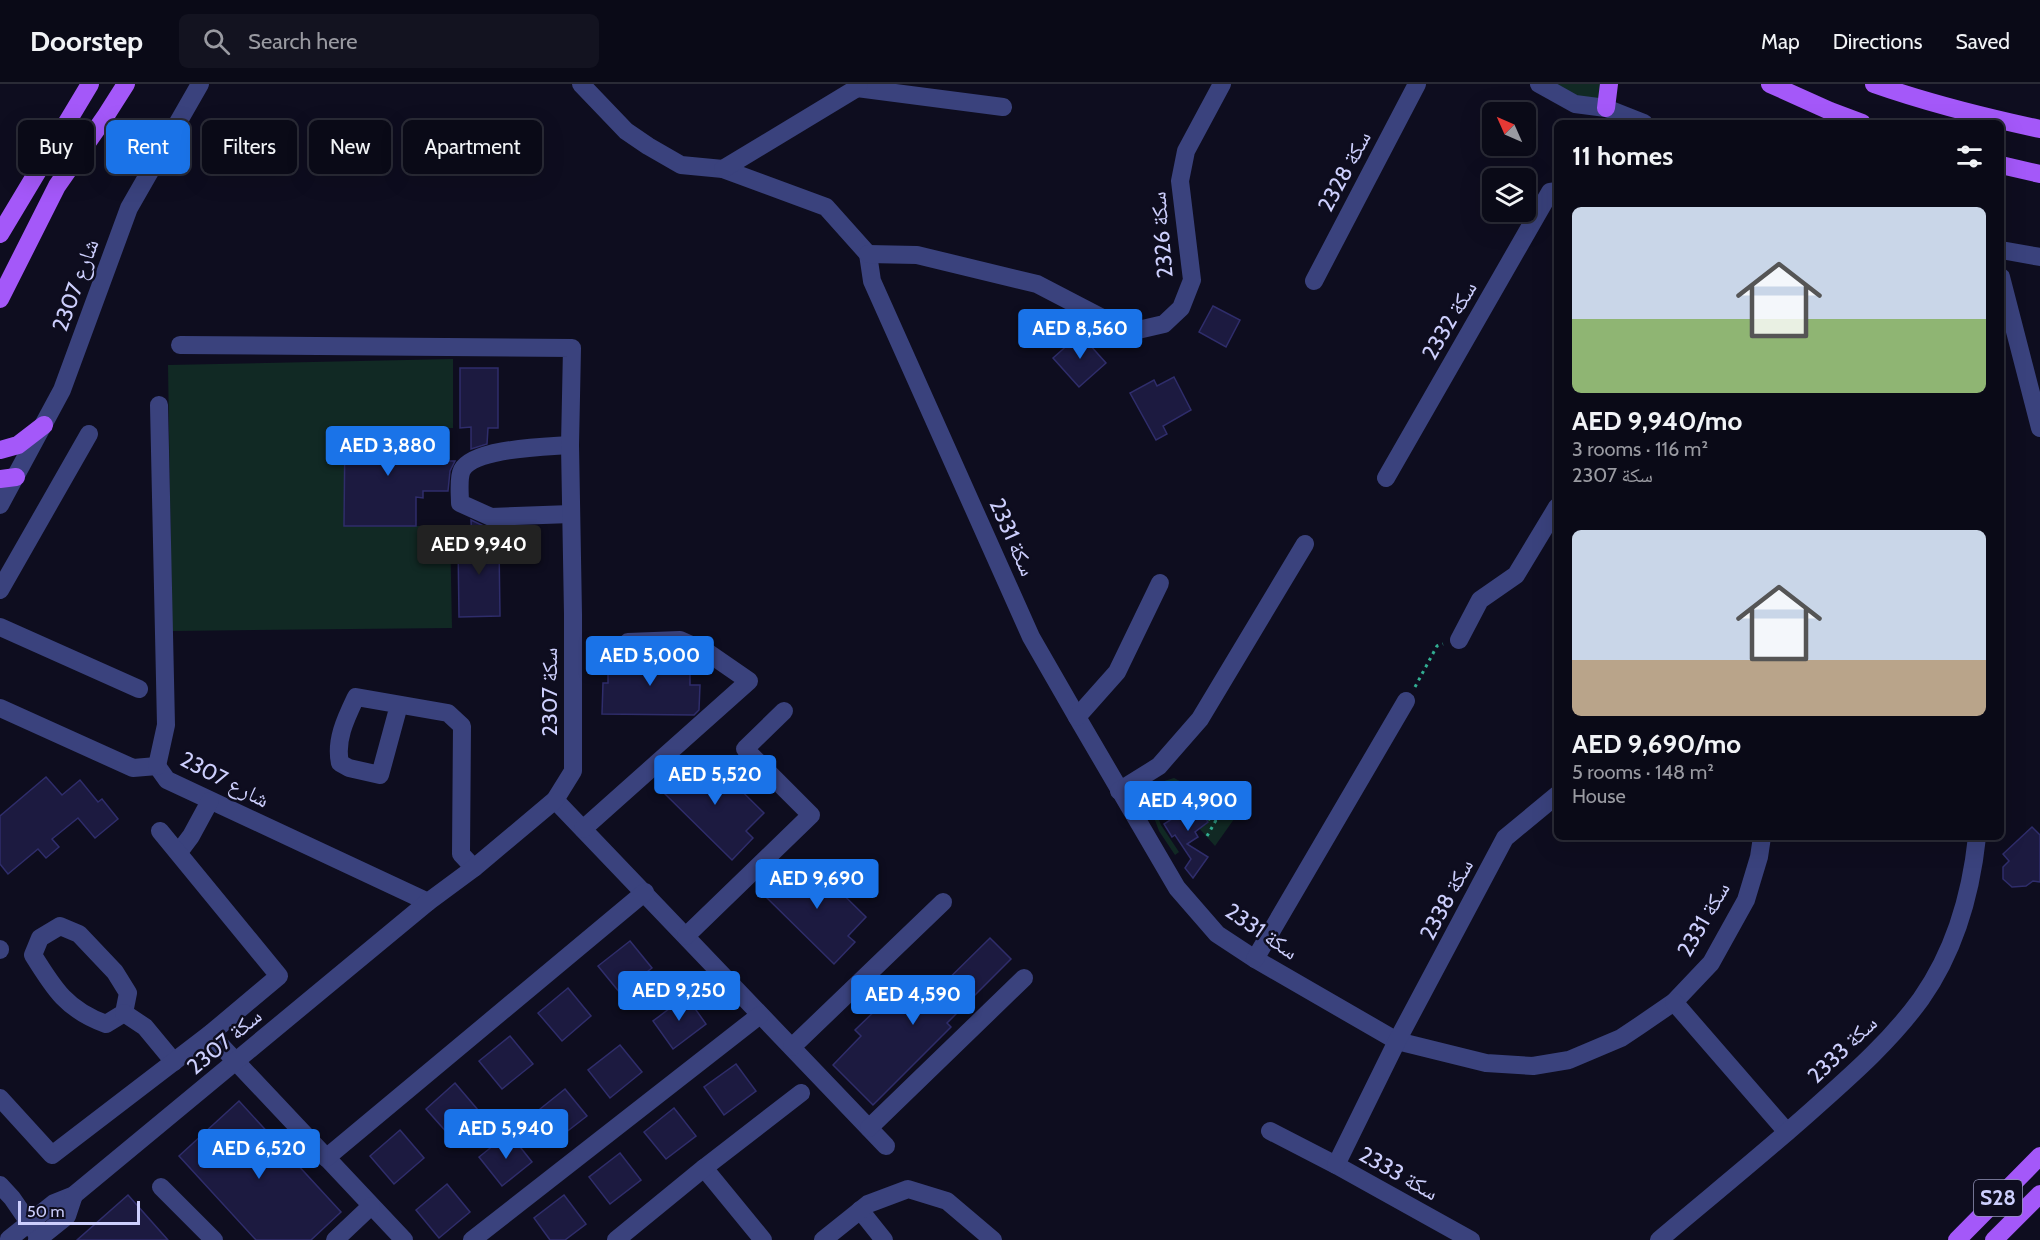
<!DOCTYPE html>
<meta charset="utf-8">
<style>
body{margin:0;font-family:Cabin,"Noto Naskh Arabic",sans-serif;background:#131320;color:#f1f3f6;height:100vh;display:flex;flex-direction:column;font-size:22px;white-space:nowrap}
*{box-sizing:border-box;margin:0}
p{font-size:20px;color:#999aa1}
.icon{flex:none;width:33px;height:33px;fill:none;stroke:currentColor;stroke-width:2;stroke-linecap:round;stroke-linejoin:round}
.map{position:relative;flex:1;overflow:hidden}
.sheet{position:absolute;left:1554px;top:36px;width:450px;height:720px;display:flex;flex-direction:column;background:#0a0a17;border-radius:9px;box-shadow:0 6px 24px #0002,0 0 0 2px #2a2b36}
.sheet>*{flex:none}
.top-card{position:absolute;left:18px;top:36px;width:570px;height:54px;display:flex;gap:12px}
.needle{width:39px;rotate:315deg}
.buttons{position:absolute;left:1482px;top:18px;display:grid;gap:12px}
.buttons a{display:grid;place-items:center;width:54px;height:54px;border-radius:9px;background:#0a0a17;box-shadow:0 6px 24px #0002,0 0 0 2px #2a2b36;font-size:30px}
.scale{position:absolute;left:18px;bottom:15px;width:122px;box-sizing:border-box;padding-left:6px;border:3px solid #cdcffd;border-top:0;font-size:16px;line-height:21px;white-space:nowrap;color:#cdcffd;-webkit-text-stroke:4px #0e0d1f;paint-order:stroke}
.price{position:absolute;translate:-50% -51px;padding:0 14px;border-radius:6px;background:#1a73e8;color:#fff;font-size:20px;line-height:39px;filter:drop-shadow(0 2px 3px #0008)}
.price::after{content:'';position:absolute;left:50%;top:36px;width:18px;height:14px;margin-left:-9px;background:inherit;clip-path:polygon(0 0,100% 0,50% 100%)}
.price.on{background:#222;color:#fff}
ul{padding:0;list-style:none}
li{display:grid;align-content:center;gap:12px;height:318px;padding:0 18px}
li span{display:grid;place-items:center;height:186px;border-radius:9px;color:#555}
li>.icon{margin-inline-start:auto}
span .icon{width:108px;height:108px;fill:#fffc;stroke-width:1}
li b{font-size:26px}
h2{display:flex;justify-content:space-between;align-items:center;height:72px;padding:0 18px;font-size:26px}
.pill{padding:0 21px;border-radius:9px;background:#0a0a17;box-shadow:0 6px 24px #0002,0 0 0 2px #2a2b36;font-size:21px;line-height:54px}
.pill.on{background:#1a73e8;color:#fff}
header{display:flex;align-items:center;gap:36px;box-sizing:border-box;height:84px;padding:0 30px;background:#0a0a17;border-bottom:2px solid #2a2b36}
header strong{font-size:28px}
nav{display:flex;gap:33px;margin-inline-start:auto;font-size:21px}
.search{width:420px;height:54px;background:#131320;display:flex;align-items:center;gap:15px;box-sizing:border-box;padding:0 21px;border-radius:9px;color:#999aa1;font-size:22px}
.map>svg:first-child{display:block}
</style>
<header>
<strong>Doorstep</strong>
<div class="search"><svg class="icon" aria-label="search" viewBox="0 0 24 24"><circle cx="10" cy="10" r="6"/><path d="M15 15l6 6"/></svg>Search here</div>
<nav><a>Map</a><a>Directions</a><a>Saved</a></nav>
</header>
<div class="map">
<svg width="2040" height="1156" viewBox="0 0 2040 1156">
<rect width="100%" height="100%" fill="#0e0d1f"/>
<g fill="#112924">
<path d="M 1543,0 L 1607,0 L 1605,22 Z"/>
<path d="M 453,275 L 453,344 L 345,344 L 344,442 L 450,442 L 452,544 L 172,547 L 168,281 Z"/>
<path d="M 1174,694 L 1239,728 L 1215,762 L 1198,743 L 1201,743 L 1206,739 L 1202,729 L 1205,727 L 1194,712 L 1172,699 L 1164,701 L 1153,721 L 1161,741 L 1179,768 L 1175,771 L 1159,747 L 1149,720 L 1161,698 Z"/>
</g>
<g fill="#1c1a40" stroke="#2f2d6b" stroke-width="1.5">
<path d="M 1213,222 L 1240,236 L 1226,263 L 1199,248 Z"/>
<path d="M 1080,250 L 1106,279 L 1079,303 L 1053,274 Z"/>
<path d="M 460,284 L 498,284 L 498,344 L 488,344 L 487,360 L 471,365 L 471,343 L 460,344 Z"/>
<path d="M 1174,293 L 1191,326 L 1163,342 L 1167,350 L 1156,356 L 1130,309 L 1154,296 L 1157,302 Z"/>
<path d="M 345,344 L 417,344 L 417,370 L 424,370 L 424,377 L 455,377 L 450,387 L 448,407 L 423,407 L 423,414 L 416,413 L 416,442 L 344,442 Z"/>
<path d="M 471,436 L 488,444 L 488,461 L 499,461 L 500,532 L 459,533 L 458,459 L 472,459 Z"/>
<path d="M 608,574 L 690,574 L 690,601 L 700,601 L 699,626 L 694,631 L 602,630 L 603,599 L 608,599 Z"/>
<path d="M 706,672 L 764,729 L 746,747 L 753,754 L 732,776 L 663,708 L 684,686 L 688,690 Z"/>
<path d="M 46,693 L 62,711 L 80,696 L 98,718 L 102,715 L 118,735 L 95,754 L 78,734 L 52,755 L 59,763 L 46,774 L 38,765 L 8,790 L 0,780 L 0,732 Z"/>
<path d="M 1191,713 L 1208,738 L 1195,748 L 1198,753 L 1187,760 L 1208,773 L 1193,794 L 1185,784 L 1191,775 L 1175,751 L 1172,753 L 1164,740 L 1175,733 L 1171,727 Z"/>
<path d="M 2032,743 L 2040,751 L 2040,798 L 2033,797 L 2026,802 L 2012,803 L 2003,795 L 2003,783 L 2009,777 L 2003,770 Z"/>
<path d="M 808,776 L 866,833 L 848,852 L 855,858 L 834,880 L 765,812 L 786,790 L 790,794 Z"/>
<path d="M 990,854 L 1011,875 L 947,939 L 951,943 L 873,1021 L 833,981 L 861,952 L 855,946 L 883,919 L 888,924 L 910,903 L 925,918 Z"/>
<path d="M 630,857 L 652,884 L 620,909 L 598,882 Z"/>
<path d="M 568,904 L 591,932 L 562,957 L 538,929 Z"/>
<path d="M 686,912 L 706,940 L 673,965 L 653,937 Z"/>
<path d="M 510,952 L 533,980 L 502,1005 L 479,977 Z"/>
<path d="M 620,961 L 642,988 L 610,1014 L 588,986 Z"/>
<path d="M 736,980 L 756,1007 L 724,1031 L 704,1003 Z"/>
<path d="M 455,999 L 478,1026 L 449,1051 L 426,1025 Z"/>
<path d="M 565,1005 L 587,1032 L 556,1056 L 535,1029 Z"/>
<path d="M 239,1017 L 341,1128 L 311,1156 L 256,1156 L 179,1072 Z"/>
<path d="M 674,1024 L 696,1052 L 666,1075 L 644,1048 Z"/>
<path d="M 400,1046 L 424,1074 L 394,1100 L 370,1072 Z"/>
<path d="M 509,1049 L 532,1078 L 502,1102 L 479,1073 Z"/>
<path d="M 620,1069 L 641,1096 L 610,1120 L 589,1093 Z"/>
<path d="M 447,1100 L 470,1128 L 439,1154 L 416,1126 Z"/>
<path d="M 128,1111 L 168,1156 L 77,1156 Z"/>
<path d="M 564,1111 L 586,1140 L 565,1156 L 550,1156 L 534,1134 Z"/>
</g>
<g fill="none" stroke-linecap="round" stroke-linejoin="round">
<g stroke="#32ad92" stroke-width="3" stroke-dasharray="3 4.5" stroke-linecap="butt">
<path d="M 1415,603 L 1437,562 L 1443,560"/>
<path d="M 1203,728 L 1209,735 L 1217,736"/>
<path d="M 1207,752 L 1219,731"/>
</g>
<g stroke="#3a427d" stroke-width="18">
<path d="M 581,0 L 626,47 L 648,62 L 681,81 L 723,85 L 826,123 L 868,170"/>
<path d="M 1539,0 L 1575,20 L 1606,24 L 1644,39"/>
<path d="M 857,4 L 1003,23"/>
<path d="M 723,85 L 857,4 L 859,0"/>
<path d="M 2001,166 L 2040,173"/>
<path d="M 868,170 L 872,197 L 1031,553 L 1077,633 L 1177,804 L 1217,850 L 1255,875 L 1397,957 L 1486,979 L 1533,982 L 1569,976 L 1621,954 L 1639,942 L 1674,918 L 1711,879 L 1746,816 L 1759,773 L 1762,753"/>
<path d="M 868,170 L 917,171 L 1037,200 L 1110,238 L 1138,246 L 1164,240 L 1181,224 L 1192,196 L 1180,97 L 1186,67 L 1222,0"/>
<path d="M 2001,193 L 2040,344"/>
<path d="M 1314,197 L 1417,0"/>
<path d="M 570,361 C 545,363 474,364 462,386 C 458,394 460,410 460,419 L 491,433 L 571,430"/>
<path d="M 1386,394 L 1550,108 L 1557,107"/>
<path d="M 0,421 L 62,306 L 129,124 L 200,0"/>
<path d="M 0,506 L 89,350"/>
<path d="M 0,543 L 139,605"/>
<path d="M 1459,556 L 1480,516 L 1516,491 L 1557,423"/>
<path d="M 399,621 L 380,691 L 349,684 L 340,679 C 335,656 346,634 356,613 L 448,629 L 462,642 L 461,770 L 474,784"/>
<path d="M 0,624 L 133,684 L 157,682 L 167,696 L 428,818"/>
<path d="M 1077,633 L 1117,588 L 1160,499"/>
<path d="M 157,682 L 166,641 L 159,321"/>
<path d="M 1119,707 L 1159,682 L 1200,635 L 1305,460"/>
<path d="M 555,716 L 886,1062"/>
<path d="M 583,745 L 749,597 L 707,568 L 680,556 L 628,558"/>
<path d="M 179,768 L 191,752 L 210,717"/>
<path d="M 60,842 L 79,850 L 115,888 L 128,909 L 124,929 L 106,940 C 67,926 54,905 33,871 L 40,854 Z"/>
<path d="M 686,852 L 811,731 L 745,665 L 784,627"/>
<path d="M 0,865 L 0,866"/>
<path d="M 1255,875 L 1406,617"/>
<path d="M 1674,918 L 1787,1048"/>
<path d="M 124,929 L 145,943 L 174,978"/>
<path d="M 210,950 L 404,1156"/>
<path d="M 792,963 L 943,818"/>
<path d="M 0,1014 L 52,1071 L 210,950 L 279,892 L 160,747"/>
<path d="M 869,1044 L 1024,894"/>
<path d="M 1270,1047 L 1336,1081 L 1471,1156"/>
<path d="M 326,1074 L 645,808"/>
<path d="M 1336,1081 L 1397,957 L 1505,754 L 1557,711"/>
<path d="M 704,1084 L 763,1156"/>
<path d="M 0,1101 L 12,1114 L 41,1156"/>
<path d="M 161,1103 L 214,1156"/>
<path d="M 860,1126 L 884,1156"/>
<path d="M 9,1155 L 54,1119 L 74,1111 L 428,818 L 474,784 L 555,716 L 573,687 L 573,530 L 570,361 L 572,264 L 180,261"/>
<path d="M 37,1156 L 67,1132 L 74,1111"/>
<path d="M 335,1156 L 371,1122"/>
<path d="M 472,1156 L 760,931"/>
<path d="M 616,1156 L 704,1084 L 801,1009"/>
<path d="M 823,1156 L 868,1120 L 908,1105 L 947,1117 L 993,1156"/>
<path d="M 1659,1156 C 1712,1111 1767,1067 1819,1020 C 1855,988 1892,955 1921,915 C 1954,868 1971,810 1977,753"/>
</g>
<g stroke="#a458f9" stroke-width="18">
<path d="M 1770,0 L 1830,27 L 1862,39"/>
<path d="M 1874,0 C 1928,19 1984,33 2040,45"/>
<path d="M 1606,24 L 1609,0"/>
<path d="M 2001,81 L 2040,90"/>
<path d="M 0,150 L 90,0"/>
<path d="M 0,215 L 57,102 L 105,33 L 126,0"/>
<path d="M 0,366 L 18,361 L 44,341"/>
<path d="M 0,395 L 16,393"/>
<path d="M 1957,1156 L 2040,1072"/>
<path d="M 1994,1156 L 2040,1110"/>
</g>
</g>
<g text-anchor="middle" stroke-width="5" stroke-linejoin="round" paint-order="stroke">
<rect fill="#0e0d1f" stroke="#9495ba" stroke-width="1.5" x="1974" y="1096" width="48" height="36" rx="4.5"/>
<g font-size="21" font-weight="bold" fill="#cdcffd">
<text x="1998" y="1121">S28</text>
</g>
<g font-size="22" fill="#cdcffd" stroke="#0e0d1f">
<text transform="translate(1344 87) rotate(-62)" y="8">سكة 2328</text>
<text transform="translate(1161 151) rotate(-95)" y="8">سكة 2326</text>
<text transform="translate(75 201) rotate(-70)" y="8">2307 شارع</text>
<text transform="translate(1449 236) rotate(-60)" y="8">سكة 2332</text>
<text transform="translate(1013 453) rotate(66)" y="8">سكة 2331</text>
<text transform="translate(549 608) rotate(-90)" y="8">سكة 2307</text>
<text transform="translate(225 695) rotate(27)" y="8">2307 شارع</text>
<text transform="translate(1446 815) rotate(-62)" y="8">سكة 2338</text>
<text transform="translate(1703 835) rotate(-60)" y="8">سكة 2331</text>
<text transform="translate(1262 847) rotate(34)" y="8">سكة 2331</text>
<text transform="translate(224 957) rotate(-40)" y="8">سكة 2307</text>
<text transform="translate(1842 965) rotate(-44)" y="8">سكة 2333</text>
<text transform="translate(1399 1089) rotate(29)" y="8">سكة 2333</text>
</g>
</g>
</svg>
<div class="buttons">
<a><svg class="needle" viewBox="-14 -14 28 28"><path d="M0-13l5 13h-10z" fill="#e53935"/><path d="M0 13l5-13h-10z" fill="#999aa1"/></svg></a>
<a><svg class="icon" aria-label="layers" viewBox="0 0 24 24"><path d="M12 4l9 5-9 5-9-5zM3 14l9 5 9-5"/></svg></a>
</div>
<div class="scale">50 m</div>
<b class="price" style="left:1080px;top:276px">AED 8,560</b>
<b class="price" style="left:388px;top:393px">AED 3,880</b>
<b class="price on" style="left:479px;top:492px">AED 9,940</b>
<b class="price" style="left:650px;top:603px">AED 5,000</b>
<b class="price" style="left:715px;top:722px">AED 5,520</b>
<b class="price" style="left:1188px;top:748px">AED 4,900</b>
<b class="price" style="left:817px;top:826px">AED 9,690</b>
<b class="price" style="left:679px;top:938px">AED 9,250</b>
<b class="price" style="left:913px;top:942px">AED 4,590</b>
<b class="price" style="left:506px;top:1076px">AED 5,940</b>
<b class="price" style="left:259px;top:1096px">AED 6,520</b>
<div class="top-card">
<a class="pill">Buy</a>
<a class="pill on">Rent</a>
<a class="pill">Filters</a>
<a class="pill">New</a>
<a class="pill">Apartment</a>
</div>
<section class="sheet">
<h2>11 homes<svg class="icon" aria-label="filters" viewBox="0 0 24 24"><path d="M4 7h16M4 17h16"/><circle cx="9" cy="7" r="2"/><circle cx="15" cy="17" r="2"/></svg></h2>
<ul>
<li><span style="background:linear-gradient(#c9d6e8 60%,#8fb573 0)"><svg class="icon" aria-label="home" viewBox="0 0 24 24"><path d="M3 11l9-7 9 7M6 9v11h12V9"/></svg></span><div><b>AED 9,940/mo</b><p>3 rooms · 116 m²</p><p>سكة 2307</p></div></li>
<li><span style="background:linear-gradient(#c9d6e8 70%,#b9a48a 0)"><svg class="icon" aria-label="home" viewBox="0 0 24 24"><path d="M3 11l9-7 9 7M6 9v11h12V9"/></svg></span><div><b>AED 9,690/mo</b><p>5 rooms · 148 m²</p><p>House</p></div></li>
</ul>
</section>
</div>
